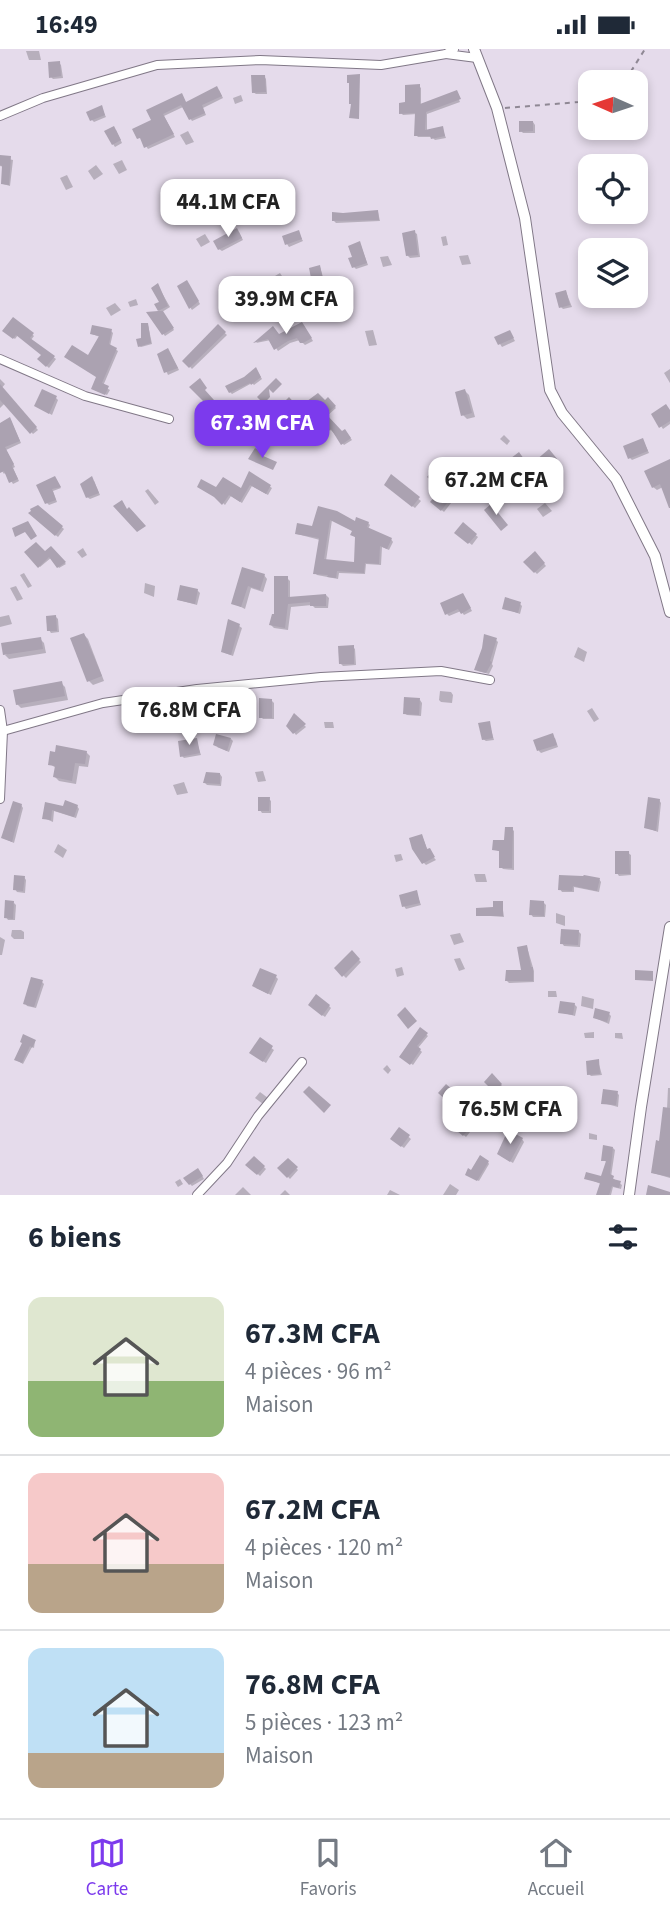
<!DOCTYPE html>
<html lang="fr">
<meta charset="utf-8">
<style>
body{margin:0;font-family:"Source Sans 3",sans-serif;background:#f6f6f7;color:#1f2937;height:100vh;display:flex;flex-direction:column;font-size:26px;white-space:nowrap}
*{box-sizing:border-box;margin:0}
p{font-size:23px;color:#747a83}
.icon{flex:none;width:38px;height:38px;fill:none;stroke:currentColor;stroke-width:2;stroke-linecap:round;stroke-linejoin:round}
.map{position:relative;height:1146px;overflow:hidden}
.panel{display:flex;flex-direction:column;background:#fff;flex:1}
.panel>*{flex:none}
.needle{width:46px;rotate:273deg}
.tools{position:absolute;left:578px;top:21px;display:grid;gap:14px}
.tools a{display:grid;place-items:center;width:70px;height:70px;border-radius:14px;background:#fff;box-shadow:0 4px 10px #0003;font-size:35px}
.price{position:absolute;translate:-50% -60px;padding:0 16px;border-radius:14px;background:#fff;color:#222;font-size:23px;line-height:46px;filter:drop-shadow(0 2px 4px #0008)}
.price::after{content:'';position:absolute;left:50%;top:42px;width:21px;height:16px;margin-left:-10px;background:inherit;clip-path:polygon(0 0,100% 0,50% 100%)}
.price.on{background:#7c3aed;color:#fff}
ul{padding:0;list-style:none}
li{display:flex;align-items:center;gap:21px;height:175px;padding:0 28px}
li+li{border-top:2px solid #e0e1e3}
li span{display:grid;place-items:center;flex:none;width:196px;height:140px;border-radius:14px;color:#555}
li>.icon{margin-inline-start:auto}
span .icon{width:84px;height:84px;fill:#fffc;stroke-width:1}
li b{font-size:30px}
h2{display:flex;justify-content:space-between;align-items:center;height:84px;padding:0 28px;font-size:30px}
.status{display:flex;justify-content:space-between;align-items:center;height:49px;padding:0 35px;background:#fff;direction:ltr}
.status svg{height:19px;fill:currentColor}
.dock{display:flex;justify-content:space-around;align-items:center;height:98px;border-top:2px solid #e0e1e3;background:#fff;font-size:19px;color:#747a83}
.dock a{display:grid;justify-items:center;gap:4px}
.dock .on{color:#7c3aed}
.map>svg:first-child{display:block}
</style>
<div class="status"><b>16:49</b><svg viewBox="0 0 49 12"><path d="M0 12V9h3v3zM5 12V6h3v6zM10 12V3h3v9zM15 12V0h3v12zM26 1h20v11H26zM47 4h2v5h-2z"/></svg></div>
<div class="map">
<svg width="670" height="1146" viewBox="0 0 670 1146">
<rect width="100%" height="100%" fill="#e5dbeb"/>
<g fill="#0003" fill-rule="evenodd">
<path d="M 26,2 L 39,2 L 41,11 L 29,11 Z"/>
<path d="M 59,14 L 61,16 L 63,29 L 53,30 L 51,28 Z"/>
<path d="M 264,27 L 266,30 L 267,45 L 256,45 L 253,43 Z"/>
<path d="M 419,37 L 421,39 L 421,56 L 456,44 L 460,53 L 427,65 L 427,83 L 442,79 L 446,89 L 435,91 L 432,88 L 418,88 L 416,86 L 417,65 L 403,66 L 401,64 Z"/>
<path d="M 219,41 L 223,49 L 203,59 L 206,66 L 192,72 L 183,58 L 164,67 L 175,88 L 148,100 L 135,80 L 153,72 L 182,46 L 186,54 Z"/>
<path d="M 241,46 L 243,52 L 235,55 L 233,49 Z"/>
<path d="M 635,53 L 644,63 L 637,69 L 635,68 Z"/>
<path d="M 101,58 L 106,68 L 94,73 L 92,71 Z"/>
<path d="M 533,73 L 535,76 L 535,84 L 523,84 L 521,82 Z"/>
<path d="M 116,81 L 122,94 L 115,98 L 113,95 Z"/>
<path d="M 188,82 L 194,93 L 186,96 L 180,86 Z"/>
<path d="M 0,108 L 13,111 L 10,137 L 3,135 L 4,118 L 0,117 Z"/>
<path d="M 122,111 L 127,121 L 119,125 L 113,115 Z"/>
<path d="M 96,116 L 103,125 L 94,131 L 88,122 Z"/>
<path d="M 67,126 L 73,138 L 66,141 L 60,129 Z"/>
<path d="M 378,163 L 380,172 L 336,174 L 334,172 Z"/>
<path d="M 239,183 L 243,191 L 222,202 L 219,200 Z"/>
<path d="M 298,183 L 303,192 L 289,198 L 287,195 Z"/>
<path d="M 414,183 L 417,185 L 420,208 L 410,209 L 408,207 Z"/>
<path d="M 205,185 L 210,193 L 201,198 L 196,190 Z"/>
<path d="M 446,187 L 448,196 L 443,197 L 441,188 Z"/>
<path d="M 361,197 L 368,216 L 356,220 L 354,218 L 354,209 Z"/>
<path d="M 468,206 L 471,215 L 462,216 L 459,207 Z"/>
<path d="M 388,207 L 392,216 L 383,218 L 380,208 Z"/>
<path d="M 320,218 L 326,238 L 317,240 L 314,238 Z"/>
<path d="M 280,224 L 289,238 L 284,241 L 275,227 Z"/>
<path d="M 187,233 L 200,255 L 192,261 L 190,258 Z"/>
<path d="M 158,237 L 170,258 L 162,263 L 174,281 L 165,287 L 149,265 L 160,264 L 156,256 L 161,253 Z"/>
<path d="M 566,243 L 572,258 L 563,260 L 561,258 Z"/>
<path d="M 136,250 L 138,256 L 130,258 L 128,253 Z"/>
<path d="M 235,250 L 247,263 L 243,267 L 231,254 Z"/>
<path d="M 115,254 L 121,261 L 111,267 L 106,259 Z"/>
<path d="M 14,271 L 34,287 L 31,291 L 56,310 L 49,319 L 39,310 L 43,306 L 18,286 L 15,290 L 5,282 Z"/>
<path d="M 148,276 L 152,295 L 141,298 L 139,297 Z"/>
<path d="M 304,277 L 313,292 L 305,296 L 300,291 L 290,294 L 278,302 L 271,291 L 256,294 L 273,279 L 279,287 Z"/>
<path d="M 218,278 L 227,286 L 192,320 L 185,312 Z"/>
<path d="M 373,281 L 377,296 L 369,297 L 365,282 Z"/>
<path d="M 111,282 L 113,284 L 110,297 L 118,302 L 103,337 L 110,341 L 107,346 L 95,341 L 98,328 L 89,308 L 100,288 L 92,285 Z"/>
<path d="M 510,283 L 515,292 L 502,298 L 500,295 Z"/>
<path d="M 170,304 L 179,321 L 168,326 L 159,306 Z"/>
<path d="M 670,320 L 670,334 L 664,324 Z"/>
<path d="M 257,322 L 262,330 L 254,336 L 252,334 L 232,345 L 230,343 Z"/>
<path d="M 0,330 L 5,335 L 1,340 L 38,381 L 33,385 L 5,354 L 0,359 Z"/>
<path d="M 465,342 L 469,346 L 475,368 L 467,370 L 463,366 Z"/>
<path d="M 56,349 L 58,351 L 52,366 L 36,357 Z"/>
<path d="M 328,351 L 336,359 L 327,367 L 342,384 L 346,383 L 352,391 L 344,396 L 324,373 L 316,379 L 301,359 Z"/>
<path d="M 266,354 L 253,368 L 271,366 L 272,374 L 247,376 L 243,359 Z"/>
<path d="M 670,362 L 670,375 L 663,380 L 661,377 Z"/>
<path d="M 11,372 L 21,394 L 6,401 L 15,418 L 13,419 L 19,432 L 13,435 L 6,423 L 4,425 L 0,419 L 0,377 Z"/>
<path d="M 504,386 L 510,392 L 507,396 L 500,390 Z"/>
<path d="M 643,391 L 649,404 L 632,411 L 630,409 Z"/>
<path d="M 549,402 L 558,414 L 543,426 L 549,434 L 546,436 L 539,428 L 534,433 L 516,414 L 501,430 L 495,423 L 518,405 L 529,419 Z"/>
<path d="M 670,412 L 670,456 L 663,438 L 657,441 L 653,438 Z"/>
<path d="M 436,420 L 447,430 L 440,437 L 430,428 Z"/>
<path d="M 250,425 L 272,439 L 268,446 L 252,437 L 242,454 L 231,447 L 225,456 L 218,449 L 217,440 L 242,442 Z"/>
<path d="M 391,428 L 421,452 L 415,459 L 400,447 Z"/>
<path d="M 54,429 L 61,439 L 53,442 L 57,453 L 49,456 L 47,454 Z"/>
<path d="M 94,432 L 100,446 L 90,450 L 87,448 Z"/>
<path d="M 148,440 L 159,453 L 155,456 L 145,442 Z"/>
<path d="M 439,444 L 451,454 L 444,463 L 433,453 Z"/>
<path d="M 545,454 L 552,462 L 543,468 L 537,460 Z"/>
<path d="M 38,458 L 64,480 L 58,488 L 31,465 Z"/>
<path d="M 320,459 L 356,474 L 368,474 L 370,476 L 368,480 L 391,490 L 393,493 L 389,501 L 382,498 L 381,516 L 366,515 L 365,525 L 339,524 L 338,530 L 317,526 L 315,524 L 320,491 L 297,485 L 313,479 ZM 332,471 L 353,482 L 352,486 L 357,489 L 355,515 L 326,512 Z"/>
<path d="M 463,476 L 478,488 L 472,496 L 457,484 Z"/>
<path d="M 83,499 L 87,506 L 82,509 L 77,503 Z"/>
<path d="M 51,500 L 66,515 L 59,519 L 52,508 L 40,518 L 27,503 L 45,505 Z"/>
<path d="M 535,504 L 546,517 L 537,525 L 525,513 Z"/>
<path d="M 243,520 L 264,526 L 267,530 L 263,543 L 251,539 L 245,560 L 233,554 Z"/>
<path d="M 24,524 L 32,537 L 28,539 L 20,526 Z"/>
<path d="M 287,529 L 290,532 L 290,549 L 326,546 L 329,549 L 328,559 L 315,559 L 312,556 L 291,558 L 288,581 L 274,579 L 271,576 Z"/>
<path d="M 145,534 L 155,537 L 154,548 L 144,544 Z"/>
<path d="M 16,537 L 23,550 L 17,552 L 10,539 Z"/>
<path d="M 197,541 L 200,544 L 197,556 L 179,551 Z"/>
<path d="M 465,549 L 472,562 L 464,566 L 461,562 L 449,567 L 447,565 Z"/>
<path d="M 520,555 L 522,557 L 520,565 L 504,559 Z"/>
<path d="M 9,566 L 12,575 L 0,578 L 0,583 L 0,568 Z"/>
<path d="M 56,568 L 58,570 L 59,583 L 51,584 L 49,581 Z"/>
<path d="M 239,577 L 242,579 L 233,607 L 225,604 L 223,602 Z"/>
<path d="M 84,586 L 88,590 L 104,632 L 93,636 L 89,632 L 72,590 Z"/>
<path d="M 40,590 L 44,594 L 46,604 L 9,610 L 5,606 Z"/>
<path d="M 496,591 L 498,593 L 492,615 L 493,617 L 489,625 L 478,622 L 476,620 Z"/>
<path d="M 353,598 L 355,600 L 356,616 L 343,617 L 340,614 Z"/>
<path d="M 578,598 L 587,603 L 584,613 L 574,608 Z"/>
<path d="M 61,634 L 65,638 L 68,651 L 21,659 L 17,655 Z"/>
<path d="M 440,642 L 451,643 L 453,646 L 452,654 L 441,653 L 439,651 Z"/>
<path d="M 271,651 L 274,654 L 274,670 L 263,670 L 261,668 Z"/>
<path d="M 420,651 L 422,654 L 421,667 L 407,666 L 404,664 Z"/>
<path d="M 199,654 L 201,656 L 203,671 L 195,672 L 193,670 Z"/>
<path d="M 592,659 L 599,670 L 594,673 L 587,662 Z"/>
<path d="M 295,667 L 306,678 L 296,686 L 289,677 Z"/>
<path d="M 324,673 L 333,673 L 334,679 L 325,679 Z"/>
<path d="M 489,674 L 494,691 L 486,692 L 483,690 Z"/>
<path d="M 555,689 L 558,698 L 541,704 L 539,702 L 536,692 Z"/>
<path d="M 231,690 L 233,692 L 229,703 L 217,698 Z"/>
<path d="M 196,691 L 201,706 L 184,709 L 182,707 Z"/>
<path d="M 86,703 L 90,707 L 88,718 L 79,717 L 76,735 L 59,732 L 55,728 L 56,719 L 50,715 Z"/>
<path d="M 263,722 L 266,732 L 258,733 L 255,723 Z"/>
<path d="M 220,725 L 222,728 L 221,737 L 207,736 L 205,734 Z"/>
<path d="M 184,733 L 188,744 L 177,746 L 173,736 Z"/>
<path d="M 269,750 L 271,752 L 271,764 L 262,764 L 260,761 Z"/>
<path d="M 659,751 L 661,754 L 658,783 L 645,778 Z"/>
<path d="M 21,756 L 23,759 L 14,794 L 3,789 Z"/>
<path d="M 46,756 L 64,759 L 77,757 L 79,760 L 76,769 L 54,762 L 53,773 L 44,769 Z"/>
<path d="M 512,780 L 514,782 L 514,821 L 503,820 L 501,818 L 501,803 L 494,800 L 506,793 Z"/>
<path d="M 422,787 L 428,802 L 436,811 L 426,816 L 424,814 Z"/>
<path d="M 58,795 L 67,801 L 63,809 L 54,803 Z"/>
<path d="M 628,804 L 631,806 L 631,826 L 619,827 L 617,824 Z"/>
<path d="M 401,805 L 403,811 L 396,813 L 394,806 Z"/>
<path d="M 474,825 L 485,825 L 487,833 L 476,833 Z"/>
<path d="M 24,828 L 26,831 L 25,844 L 17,843 L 15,840 Z"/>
<path d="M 599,830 L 601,833 L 599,843 L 574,838 L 574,843 L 562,843 L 560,840 Z"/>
<path d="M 416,843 L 421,856 L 406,860 L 404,857 Z"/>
<path d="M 14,854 L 16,856 L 15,871 L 8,871 L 6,868 Z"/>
<path d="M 502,854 L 504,868 L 477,866 L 494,860 Z"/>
<path d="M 544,854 L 546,856 L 545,868 L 533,868 L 531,865 Z"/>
<path d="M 556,864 L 565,867 L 565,877 L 556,874 Z"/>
<path d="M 12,881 L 21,881 L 24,883 L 24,890 L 14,890 L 11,887 Z"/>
<path d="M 578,882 L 581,885 L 580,898 L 564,897 L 562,894 Z"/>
<path d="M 460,884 L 464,893 L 454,896 L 450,886 Z"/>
<path d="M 0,888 L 5,891 L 2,906 L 0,906 Z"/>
<path d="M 527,898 L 534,922 L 534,933 L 509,934 L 507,932 L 523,923 Z"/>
<path d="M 352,904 L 361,913 L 346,929 L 336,919 Z"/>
<path d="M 460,909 L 465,920 L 459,922 L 454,910 Z"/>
<path d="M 402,918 L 404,926 L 397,928 L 395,920 Z"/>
<path d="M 276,928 L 278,930 L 271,946 L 256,939 Z"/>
<path d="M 42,933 L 44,935 L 36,959 L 27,957 L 25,954 Z"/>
<path d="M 548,942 L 556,942 L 557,948 L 548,948 Z"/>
<path d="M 582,947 L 594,950 L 593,960 L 581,957 Z"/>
<path d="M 574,955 L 577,958 L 575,967 L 560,963 Z"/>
<path d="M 329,957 L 331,959 L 325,968 L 312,958 Z"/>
<path d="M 609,965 L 611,967 L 609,975 L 595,969 Z"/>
<path d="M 421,981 L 428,987 L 418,999 L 422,1003 L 413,1016 L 402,1008 Z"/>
<path d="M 594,983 L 594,989 L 585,989 L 584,984 Z"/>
<path d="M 615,984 L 622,984 L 623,990 L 615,989 Z"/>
<path d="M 260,991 L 274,1001 L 266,1014 L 254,1006 Z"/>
<path d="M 35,992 L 34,999 L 32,998 L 23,1015 L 18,1012 L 24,995 Z"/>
<path d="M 598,1012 L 602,1026 L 591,1027 L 589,1025 Z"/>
<path d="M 387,1016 L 391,1021 L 388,1025 L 383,1020 Z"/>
<path d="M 492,1027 L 503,1038 L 497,1044 L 486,1033 Z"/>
<path d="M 446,1037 L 457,1047 L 451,1054 L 440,1044 Z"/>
<path d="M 668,1039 L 670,1039 L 670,1129 L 653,1124 L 667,1060 Z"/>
<path d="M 260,1043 L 268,1049 L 263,1055 L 255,1049 Z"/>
<path d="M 617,1044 L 619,1046 L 618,1058 L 603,1054 Z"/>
<path d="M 461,1065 L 475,1077 L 466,1088 L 452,1076 Z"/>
<path d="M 399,1080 L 411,1090 L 404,1099 L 395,1092 Z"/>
<path d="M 589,1084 L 597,1086 L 597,1091 L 589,1090 Z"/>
<path d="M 522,1090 L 524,1093 L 513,1114 L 501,1107 Z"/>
<path d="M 613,1099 L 615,1101 L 611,1128 L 622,1136 L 621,1140 L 613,1138 L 611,1146 L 598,1146 L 601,1135 L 586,1129 L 603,1129 L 607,1113 L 603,1111 Z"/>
<path d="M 254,1109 L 266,1120 L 260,1127 L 248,1116 Z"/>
<path d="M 288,1111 L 298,1121 L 290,1130 L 280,1119 Z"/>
<path d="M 488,1113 L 489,1115 L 479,1132 L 469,1127 Z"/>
<path d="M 200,1123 L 204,1130 L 192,1137 L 190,1135 Z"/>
<path d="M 180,1130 L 183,1135 L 178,1138 L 175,1133 Z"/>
<path d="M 450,1135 L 459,1141 L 456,1146 L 443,1146 Z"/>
<path d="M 243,1138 L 251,1146 L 235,1146 Z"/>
<path d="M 285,1141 L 290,1146 L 280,1146 Z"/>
<path d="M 390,1141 L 400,1146 L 387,1146 Z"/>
</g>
<g fill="#aba2b1" fill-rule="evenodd">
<path d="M 60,12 L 61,27 L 49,29 L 48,13 Z"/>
<path d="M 360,25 L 359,70 L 349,69 L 351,55 L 349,55 L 349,34 L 347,34 L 347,26 Z"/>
<path d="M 251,26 L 265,26 L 266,43 L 252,44 Z"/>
<path d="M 420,35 L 420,55 L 457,41 L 461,50 L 426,63 L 425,81 L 443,77 L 445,87 L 431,90 L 430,87 L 414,87 L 415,64 L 399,65 L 399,54 L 405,53 L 405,36 Z"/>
<path d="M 217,37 L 222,47 L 202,56 L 205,64 L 189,71 L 181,56 L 163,65 L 174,85 L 144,99 L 140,89 L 137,90 L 132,80 L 151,71 L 146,61 L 182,44 L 186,53 Z"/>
<path d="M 102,56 L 105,66 L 90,72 L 86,63 Z"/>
<path d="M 519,72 L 533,72 L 533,82 L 519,83 Z"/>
<path d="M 114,77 L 121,91 L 112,96 L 104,82 Z"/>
<path d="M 0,106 L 11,107 L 9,136 L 1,135 L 2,117 L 0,116 Z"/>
<path d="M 378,161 L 379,171 L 332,172 L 332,163 L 343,164 Z"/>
<path d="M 237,179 L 242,189 L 218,201 L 213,192 Z"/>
<path d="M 299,181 L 302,190 L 285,196 L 282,187 Z"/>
<path d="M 415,181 L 418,206 L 406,207 L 402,184 Z"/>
<path d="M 360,192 L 367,214 L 352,219 L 348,209 L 352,208 L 348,197 Z"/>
<path d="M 320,216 L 324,236 L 313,239 L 309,219 Z"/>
<path d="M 187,231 L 199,252 L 189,260 L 177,237 Z"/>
<path d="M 158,234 L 168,257 L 158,262 L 163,262 L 174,279 L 162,286 L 146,263 L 158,262 L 154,255 L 159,253 L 151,239 Z"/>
<path d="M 566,241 L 570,256 L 559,259 L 555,244 Z"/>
<path d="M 13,268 L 34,284 L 30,289 L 55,307 L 46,318 L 37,310 L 41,306 L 16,286 L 13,290 L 2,282 Z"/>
<path d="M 302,273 L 312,289 L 303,294 L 300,294 L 297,289 L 288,292 L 274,301 L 268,290 L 253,294 L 273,277 L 279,285 Z"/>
<path d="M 141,274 L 148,274 L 151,294 L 138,298 L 136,290 L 141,289 Z"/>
<path d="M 218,275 L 226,283 L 189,319 L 182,312 Z"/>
<path d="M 92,276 L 112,280 L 109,295 L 117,299 L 102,334 L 109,337 L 105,346 L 91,340 L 96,328 L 64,308 L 72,296 L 88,306 L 99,287 L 90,285 Z"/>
<path d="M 510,281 L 514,289 L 498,296 L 494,288 Z"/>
<path d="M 168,299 L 178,319 L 164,324 L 157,305 Z"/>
<path d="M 256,318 L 261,328 L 251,336 L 250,334 L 229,344 L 225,337 L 244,328 Z"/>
<path d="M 200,329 L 207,339 L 205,341 L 214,351 L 208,357 L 189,338 Z"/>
<path d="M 276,329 L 282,335 L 273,344 L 269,340 L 270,348 L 253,366 L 271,364 L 272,373 L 244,375 L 241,358 L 262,353 L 257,348 Z"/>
<path d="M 0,335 L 37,378 L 30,385 L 0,351 Z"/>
<path d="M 42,340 L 57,347 L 49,365 L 34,357 Z"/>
<path d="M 465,340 L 472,364 L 461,367 L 455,343 Z"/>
<path d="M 318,344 L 325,351 L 328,348 L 336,357 L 326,365 L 342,382 L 345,380 L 351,389 L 341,396 L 331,380 L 330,382 L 322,373 L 313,379 L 301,361 L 295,367 L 283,354 L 289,348 L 300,360 L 299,358 Z"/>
<path d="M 666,355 L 670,361 L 670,372 L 659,379 L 651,365 Z"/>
<path d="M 10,368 L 20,392 L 5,398 L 14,415 L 12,417 L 18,430 L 9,434 L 4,422 L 0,424 L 0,374 Z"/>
<path d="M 643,389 L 648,402 L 628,410 L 623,397 Z"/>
<path d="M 255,399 L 263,404 L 261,406 L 277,413 L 273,421 L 248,410 Z"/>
<path d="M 549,400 L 558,411 L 542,423 L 548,430 L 542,435 L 536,427 L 531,432 L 513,413 L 498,429 L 492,423 L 519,403 L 529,417 Z"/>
<path d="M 670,410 L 670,459 L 669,459 L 660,435 L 652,439 L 644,422 Z"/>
<path d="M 436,418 L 446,426 L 437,436 L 427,428 Z"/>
<path d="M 249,422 L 271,436 L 266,445 L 250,436 L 240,453 L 229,446 L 222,456 L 214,448 L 197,438 L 201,430 L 216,438 L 223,428 L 241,439 Z"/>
<path d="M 391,425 L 420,448 L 412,458 L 384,436 Z"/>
<path d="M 55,427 L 61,438 L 52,440 L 56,451 L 45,455 L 36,436 Z"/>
<path d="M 92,427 L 99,444 L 86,449 L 80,435 Z"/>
<path d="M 439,442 L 450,450 L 441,462 L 430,453 Z"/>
<path d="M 122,451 L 127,460 L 129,458 L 146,477 L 137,483 L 113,457 Z"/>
<path d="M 491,455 L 508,476 L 501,482 L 484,461 Z"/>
<path d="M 38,456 L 63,477 L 55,487 L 28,464 L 31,462 L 30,460 Z"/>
<path d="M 318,457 L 337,462 L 355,472 L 356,468 L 369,473 L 367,478 L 392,489 L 387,500 L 380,497 L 379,515 L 365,514 L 364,524 L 337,522 L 336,529 L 327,528 L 328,526 L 313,525 L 319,489 L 295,485 L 297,474 L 312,477 ZM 330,471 L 352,482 L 350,486 L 355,488 L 354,513 L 324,510 Z"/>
<path d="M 28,472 L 37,487 L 31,491 L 25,483 L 15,488 L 12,479 Z"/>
<path d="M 463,473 L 477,485 L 468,495 L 454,484 Z"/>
<path d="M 36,493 L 45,502 L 51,497 L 66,513 L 57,519 L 49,508 L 38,519 L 24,503 Z"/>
<path d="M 535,502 L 545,514 L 534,524 L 523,513 Z"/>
<path d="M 242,518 L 265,525 L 260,541 L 248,537 L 241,558 L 231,555 Z"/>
<path d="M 274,527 L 288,527 L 288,548 L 326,545 L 326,557 L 310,557 L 310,553 L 288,555 L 285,579 L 269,576 L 272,565 L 274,565 Z"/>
<path d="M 180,536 L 198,540 L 195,555 L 177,551 Z"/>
<path d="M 463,544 L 471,559 L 461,565 L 458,560 L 445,566 L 440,554 Z"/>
<path d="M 505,548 L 521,553 L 518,564 L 502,560 Z"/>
<path d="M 56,566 L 57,582 L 47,582 L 46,567 Z"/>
<path d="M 228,570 L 240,575 L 231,606 L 221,603 Z"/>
<path d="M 84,584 L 102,627 L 87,633 L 70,589 Z"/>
<path d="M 484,585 L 497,589 L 490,612 L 492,613 L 486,624 L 474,621 L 482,599 Z"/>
<path d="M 41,588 L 43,600 L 3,606 L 1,594 Z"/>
<path d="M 354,596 L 354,615 L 339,615 L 338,597 Z"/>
<path d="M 62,632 L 65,647 L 16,656 L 13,641 Z"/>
<path d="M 404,648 L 420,649 L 419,666 L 403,665 Z"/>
<path d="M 259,649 L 272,650 L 272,669 L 259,669 Z"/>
<path d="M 199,652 L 202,669 L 191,670 L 189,653 Z"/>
<path d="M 294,664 L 306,675 L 293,685 L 286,677 Z"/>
<path d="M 490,672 L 493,689 L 482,691 L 478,674 Z"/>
<path d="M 553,684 L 557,696 L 537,702 L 533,691 Z"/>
<path d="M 216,685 L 231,689 L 227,702 L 213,696 Z"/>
<path d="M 197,689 L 200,704 L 180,708 L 178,692 Z"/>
<path d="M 56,696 L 87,702 L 85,715 L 75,714 L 72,732 L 53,728 L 55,717 L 48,716 L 50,702 L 55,703 Z"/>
<path d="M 206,723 L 220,724 L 220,735 L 203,734 Z"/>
<path d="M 258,748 L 270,748 L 269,762 L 258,762 Z"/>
<path d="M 648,748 L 660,750 L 656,782 L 644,779 Z"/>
<path d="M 65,751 L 78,756 L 74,768 L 52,761 L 51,771 L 42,770 L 45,753 L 63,757 Z"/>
<path d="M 13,752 L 22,755 L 12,793 L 1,789 Z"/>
<path d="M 505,778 L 513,778 L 512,819 L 499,819 L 499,802 L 492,801 L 493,791 L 504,791 Z"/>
<path d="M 422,785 L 427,800 L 430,799 L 435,808 L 422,815 L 412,800 L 409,789 Z"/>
<path d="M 615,802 L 629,802 L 630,825 L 615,825 Z"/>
<path d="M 14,826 L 25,827 L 23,842 L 13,841 Z"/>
<path d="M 559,826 L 583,827 L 584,826 L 600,829 L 597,842 L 573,837 L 572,842 L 558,841 Z"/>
<path d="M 417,841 L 420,854 L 402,858 L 399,846 Z"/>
<path d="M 5,851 L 14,852 L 13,870 L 4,869 Z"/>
<path d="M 530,851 L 544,852 L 544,867 L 529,866 Z"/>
<path d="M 493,852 L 503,852 L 503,867 L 476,867 L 476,859 L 493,858 Z"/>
<path d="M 561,880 L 579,881 L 578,896 L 560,895 Z"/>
<path d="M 527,896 L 531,918 L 533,918 L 533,932 L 505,932 L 506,921 L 521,921 L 517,898 Z"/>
<path d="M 352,901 L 360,910 L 342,928 L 334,919 Z"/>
<path d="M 260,919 L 277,926 L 268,945 L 252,937 Z"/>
<path d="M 635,921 L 653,922 L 653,932 L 635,931 Z"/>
<path d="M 31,928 L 43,931 L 34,958 L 23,955 Z"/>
<path d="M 316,945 L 330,956 L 322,967 L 308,956 Z"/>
<path d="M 560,952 L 575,954 L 573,966 L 558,964 Z"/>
<path d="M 405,958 L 417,972 L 408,980 L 397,966 Z"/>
<path d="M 595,959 L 610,963 L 607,973 L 593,969 Z"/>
<path d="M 420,978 L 428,984 L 417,997 L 421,1000 L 410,1016 L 399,1008 Z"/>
<path d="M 23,985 L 36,991 L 32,999 L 30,997 L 22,1014 L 14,1011 L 22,994 L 20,993 Z"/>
<path d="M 260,988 L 273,997 L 263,1013 L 249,1004 Z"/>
<path d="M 599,1010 L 600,1025 L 587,1026 L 586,1012 Z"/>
<path d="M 492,1024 L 502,1035 L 494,1043 L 484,1033 Z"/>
<path d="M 446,1035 L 456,1044 L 448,1053 L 438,1044 Z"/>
<path d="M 309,1037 L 331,1056 L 324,1064 L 303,1043 Z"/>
<path d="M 603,1040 L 618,1042 L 616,1056 L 601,1055 Z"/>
<path d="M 663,1058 L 670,1059 L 670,1128 L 651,1124 L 656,1091 L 659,1092 Z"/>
<path d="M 461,1063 L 474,1073 L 463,1087 L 450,1076 Z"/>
<path d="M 399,1078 L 410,1086 L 401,1098 L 390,1090 Z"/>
<path d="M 508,1081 L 523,1089 L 510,1113 L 497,1105 Z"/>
<path d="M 603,1096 L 613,1098 L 610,1125 L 614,1127 L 613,1130 L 621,1132 L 619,1139 L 612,1137 L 609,1146 L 596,1146 L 600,1134 L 584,1130 L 586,1123 L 601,1127 L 606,1112 L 601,1112 Z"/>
<path d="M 480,1106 L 489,1112 L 477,1132 L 465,1126 L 468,1119 L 471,1121 Z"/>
<path d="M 254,1107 L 265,1117 L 257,1126 L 245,1116 Z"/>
<path d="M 288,1109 L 298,1118 L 287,1129 L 277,1119 Z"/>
<path d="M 198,1119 L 203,1127 L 189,1136 L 183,1129 Z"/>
<path d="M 648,1136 L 670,1143 L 670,1146 L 646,1146 Z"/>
</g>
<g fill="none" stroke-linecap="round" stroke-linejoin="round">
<g stroke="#817887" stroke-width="10">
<g id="minor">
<path d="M 446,5 L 477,9"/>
<path d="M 0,67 L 43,49 L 157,16 L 260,11 L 381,16 L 446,5 L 454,0"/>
<path d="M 0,310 L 85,347 L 169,370"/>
<path d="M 0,661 L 3,682 L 0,750"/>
<path d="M 3,682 L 103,654 L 197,640 L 321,628 L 441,622 L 490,631"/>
<path d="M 197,1146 L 227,1114 L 258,1067 L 302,1013"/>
</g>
</g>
<g stroke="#817887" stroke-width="12">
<g id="tertiary">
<path d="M 474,0 L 497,59 L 525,169 L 550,341 L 562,364 L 616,430 L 655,507 L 670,563"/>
<path d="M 629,1146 L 641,1058 L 670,878"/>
</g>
</g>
<g stroke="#8f8894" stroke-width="2" stroke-dasharray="5 5" stroke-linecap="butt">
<path d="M 614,33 L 630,24 L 645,0"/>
<path d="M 505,59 L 579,53 L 590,47"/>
</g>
<use href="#minor" stroke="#fff" stroke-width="8"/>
<use href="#tertiary" stroke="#fff" stroke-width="10"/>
</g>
</svg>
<div class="tools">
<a><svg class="needle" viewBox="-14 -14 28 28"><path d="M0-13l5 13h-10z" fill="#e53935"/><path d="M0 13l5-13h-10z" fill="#747a83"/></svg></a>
<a><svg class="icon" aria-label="locate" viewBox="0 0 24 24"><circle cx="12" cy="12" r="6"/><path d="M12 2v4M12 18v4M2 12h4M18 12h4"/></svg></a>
<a><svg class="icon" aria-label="layers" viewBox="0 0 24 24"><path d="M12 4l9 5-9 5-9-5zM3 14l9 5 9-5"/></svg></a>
</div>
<b class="price" style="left:228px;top:190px">44.1M CFA</b>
<b class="price" style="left:286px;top:287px">39.9M CFA</b>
<b class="price on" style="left:262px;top:411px">67.3M CFA</b>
<b class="price" style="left:496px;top:468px">67.2M CFA</b>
<b class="price" style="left:189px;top:698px">76.8M CFA</b>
<b class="price" style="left:510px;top:1097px">76.5M CFA</b>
</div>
<section class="panel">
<h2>6 biens<svg class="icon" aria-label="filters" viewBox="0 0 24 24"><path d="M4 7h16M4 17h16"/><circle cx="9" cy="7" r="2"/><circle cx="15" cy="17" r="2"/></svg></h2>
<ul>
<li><span style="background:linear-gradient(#dfe7d0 60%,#8fb573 0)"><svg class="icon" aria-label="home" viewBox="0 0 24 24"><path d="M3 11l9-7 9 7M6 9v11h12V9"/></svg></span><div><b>67.3M CFA</b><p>4 pièces · 96 m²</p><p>Maison</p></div></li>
<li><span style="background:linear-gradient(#f6c9c9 65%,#b9a48a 0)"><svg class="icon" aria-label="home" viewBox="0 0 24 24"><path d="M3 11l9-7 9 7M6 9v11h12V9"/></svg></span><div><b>67.2M CFA</b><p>4 pièces · 120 m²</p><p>Maison</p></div></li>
<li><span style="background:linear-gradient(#bfe0f5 75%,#b9a48a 0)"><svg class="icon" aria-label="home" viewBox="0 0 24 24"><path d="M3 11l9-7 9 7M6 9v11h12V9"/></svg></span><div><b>76.8M CFA</b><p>5 pièces · 123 m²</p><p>Maison</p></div></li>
</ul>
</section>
<nav class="dock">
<a class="on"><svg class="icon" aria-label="map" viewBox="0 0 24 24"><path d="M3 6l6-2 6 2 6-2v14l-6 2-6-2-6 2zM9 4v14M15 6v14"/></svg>Carte</a>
<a><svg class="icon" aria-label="saved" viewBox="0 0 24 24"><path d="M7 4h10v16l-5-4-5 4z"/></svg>Favoris</a>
<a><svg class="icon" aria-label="home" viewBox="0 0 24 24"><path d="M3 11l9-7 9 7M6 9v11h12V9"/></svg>Accueil</a>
</nav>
